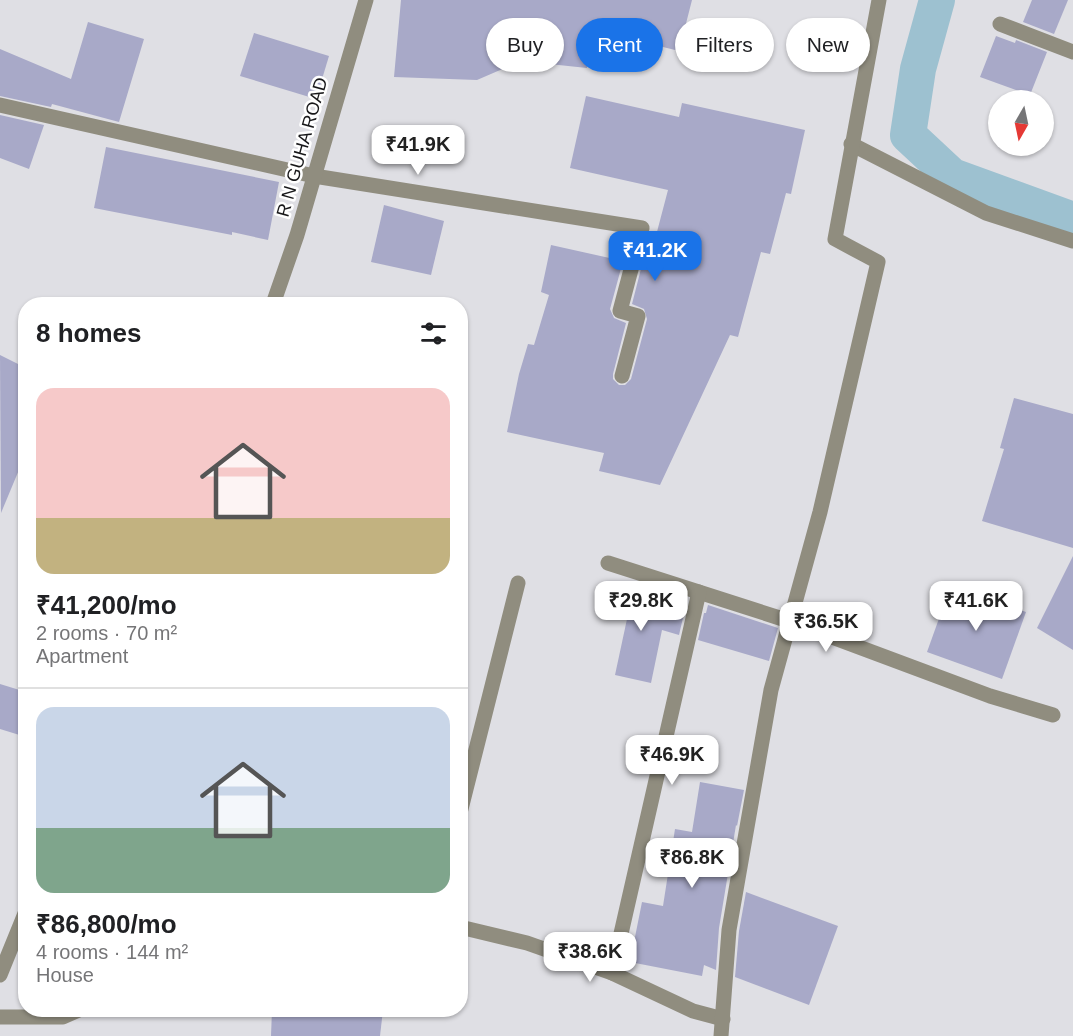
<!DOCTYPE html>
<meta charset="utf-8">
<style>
body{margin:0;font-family:Arial,sans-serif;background:#f6f6f6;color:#202124;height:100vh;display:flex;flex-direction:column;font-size:22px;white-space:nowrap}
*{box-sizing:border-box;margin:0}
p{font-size:20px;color:#757577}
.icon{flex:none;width:33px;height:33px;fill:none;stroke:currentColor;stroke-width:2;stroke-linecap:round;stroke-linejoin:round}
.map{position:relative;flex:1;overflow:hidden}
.sheet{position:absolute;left:18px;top:297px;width:450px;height:720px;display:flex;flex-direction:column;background:#fff;border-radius:24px;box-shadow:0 2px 4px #0004}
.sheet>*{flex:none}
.top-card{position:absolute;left:486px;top:18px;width:496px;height:54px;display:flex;gap:12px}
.needle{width:39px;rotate:189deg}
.fabs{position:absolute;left:988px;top:90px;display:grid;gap:12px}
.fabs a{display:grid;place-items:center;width:66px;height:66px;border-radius:50%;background:#fff;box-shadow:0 2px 4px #0004;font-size:30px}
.price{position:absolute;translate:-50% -51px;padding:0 14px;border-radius:12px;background:#fff;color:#222;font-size:20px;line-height:39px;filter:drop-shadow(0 2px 3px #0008)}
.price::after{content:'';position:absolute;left:50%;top:36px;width:18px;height:14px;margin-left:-9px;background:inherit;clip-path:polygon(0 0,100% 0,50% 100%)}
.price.current{background:#1a73e8;color:#fff}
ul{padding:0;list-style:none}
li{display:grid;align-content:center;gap:12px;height:318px;padding:0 18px}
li+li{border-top:2px solid #e0e0e0}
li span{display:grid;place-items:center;height:186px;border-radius:18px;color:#555}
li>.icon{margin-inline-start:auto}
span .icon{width:108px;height:108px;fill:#fffc;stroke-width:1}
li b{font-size:26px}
h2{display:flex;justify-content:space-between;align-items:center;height:72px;padding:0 18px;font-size:26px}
.tag{padding:0 21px;border-radius:27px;background:#fff;box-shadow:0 2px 4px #0004;font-size:21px;line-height:54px}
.tag.current{background:#1a73e8;color:#fff}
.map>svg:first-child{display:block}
</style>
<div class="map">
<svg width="1073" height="1036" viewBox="0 0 1073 1036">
<rect width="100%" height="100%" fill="#dfdfe4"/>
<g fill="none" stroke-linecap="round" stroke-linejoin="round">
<path stroke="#9dc1d0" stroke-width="36" d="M 937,0 L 918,69 L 908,135 L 952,176 L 1073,220"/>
</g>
<g fill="#a8a9c8">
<path d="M 401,0 L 692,0 L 679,51 L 591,29 L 587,68 L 521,61 L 477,80 L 394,77 Z"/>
<path d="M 1032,0 L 1068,0 L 1054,34 L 1023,22 Z"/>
<path d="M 88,22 L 144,39 L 119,122 L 52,104 L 51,107 L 0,96 L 0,49 L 71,79 Z"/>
<path d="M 254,33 L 329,56 L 316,99 L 240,76 Z"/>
<path d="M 996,36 L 1015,43 L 1016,40 L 1047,52 L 1030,95 L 980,77 Z"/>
<path d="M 586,96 L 679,117 L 682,103 L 805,130 L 791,194 L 786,193 L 770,254 L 761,252 L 738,337 L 730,335 L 660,485 L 599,471 L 604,453 L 507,432 L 519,374 L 528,344 L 534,345 L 549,295 L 541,292 L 551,245 L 623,261 L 610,309 L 614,318 L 626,323 L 613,374 L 613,379 L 619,385 L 625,385 L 631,379 L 647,319 L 644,309 L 632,304 L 642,265 L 648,266 L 668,190 L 570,168 Z"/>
<path d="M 0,115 L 44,125 L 29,169 L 0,158 Z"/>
<path d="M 106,147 L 279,182 L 268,240 L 232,232 L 232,235 L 94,208 Z"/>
<path d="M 384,205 L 444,221 L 431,275 L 371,262 Z"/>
<path d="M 0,355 L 26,368 L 26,453 L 1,513 Z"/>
<path d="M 1014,398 L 1073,414 L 1073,548 L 982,521 L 1004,449 L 1000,448 Z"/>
<path d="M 1073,556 L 1073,650 L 1037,628 Z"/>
<path d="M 951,585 L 1026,612 L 1002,679 L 927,652 Z"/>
<path d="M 604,591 L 685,609 L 679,635 L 662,630 L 651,683 L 615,675 L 627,619 L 599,611 Z"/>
<path d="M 708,605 L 778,628 L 769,661 L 698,640 L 704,613 L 706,613 Z"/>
<path d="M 0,684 L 26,692 L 26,737 L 0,729 Z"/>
<path d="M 700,782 L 744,790 L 737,826 L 736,825 L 719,928 L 716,970 L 704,965 L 702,976 L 630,962 L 642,902 L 663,906 L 675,829 L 692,832 Z"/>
<path d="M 746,892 L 838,926 L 809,1005 L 735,977 L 739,931 Z"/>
<path d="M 272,1010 L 383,1010 L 380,1036 L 271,1036 Z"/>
</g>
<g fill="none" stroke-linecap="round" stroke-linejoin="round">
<path stroke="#908d7f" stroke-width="15" d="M 460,813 L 518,583"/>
<g stroke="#908d7f" stroke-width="15">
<path d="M 1000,24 L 1073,52"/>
<path d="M 0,105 L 314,176 L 642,228 L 620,311 L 638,316 L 622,376"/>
<path d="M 851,144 L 986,213 L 1073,241"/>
<path d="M 608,563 L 789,621 L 990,696 L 1053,715"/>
<path d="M 460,927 L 527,943 L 612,973 L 693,1011 L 723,1019"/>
<path d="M 612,973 L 699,592"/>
<path d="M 0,1017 L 63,1017 L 79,1010"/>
<path d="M 721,1036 L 729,930 L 771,690 L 820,512 L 878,262 L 835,239 L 879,0"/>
</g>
<g stroke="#908d7f" stroke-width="15">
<path d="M 273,304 L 297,235 L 366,0"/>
<path d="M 0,975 L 26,911"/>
</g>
</g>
<g text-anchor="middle" stroke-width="5" stroke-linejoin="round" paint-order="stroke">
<g font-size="18" fill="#18181a" stroke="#fff">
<text transform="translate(302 147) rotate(-74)" y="6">R N GUHA ROAD</text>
</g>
</g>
</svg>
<div class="fabs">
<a><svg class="needle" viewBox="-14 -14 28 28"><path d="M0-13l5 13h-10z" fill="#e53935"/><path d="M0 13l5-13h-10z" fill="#757577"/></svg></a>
</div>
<b class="price" style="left:418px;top:176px">₹41.9K</b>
<b class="price current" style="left:655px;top:282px">₹41.2K</b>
<b class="price" style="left:641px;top:632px">₹29.8K</b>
<b class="price" style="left:976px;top:632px">₹41.6K</b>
<b class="price" style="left:826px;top:653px">₹36.5K</b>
<b class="price" style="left:672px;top:786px">₹46.9K</b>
<b class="price" style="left:692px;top:889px">₹86.8K</b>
<b class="price" style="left:590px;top:983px">₹38.6K</b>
<div class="top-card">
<a class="tag">Buy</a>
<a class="tag current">Rent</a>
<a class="tag">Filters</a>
<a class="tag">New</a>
</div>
<section class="sheet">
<h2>8 homes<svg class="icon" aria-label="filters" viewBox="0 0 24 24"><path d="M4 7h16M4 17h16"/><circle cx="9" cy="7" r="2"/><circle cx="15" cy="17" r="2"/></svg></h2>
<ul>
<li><span style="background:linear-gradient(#f6c9c9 70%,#c2b280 0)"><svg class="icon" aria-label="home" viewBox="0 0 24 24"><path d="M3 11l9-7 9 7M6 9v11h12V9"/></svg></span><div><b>₹41,200/mo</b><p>2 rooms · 70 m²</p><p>Apartment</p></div></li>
<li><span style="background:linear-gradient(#c9d6e8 65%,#7fa58c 0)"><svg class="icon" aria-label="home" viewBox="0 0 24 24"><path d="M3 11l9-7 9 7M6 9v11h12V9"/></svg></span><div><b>₹86,800/mo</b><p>4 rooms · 144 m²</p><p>House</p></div></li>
</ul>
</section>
</div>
